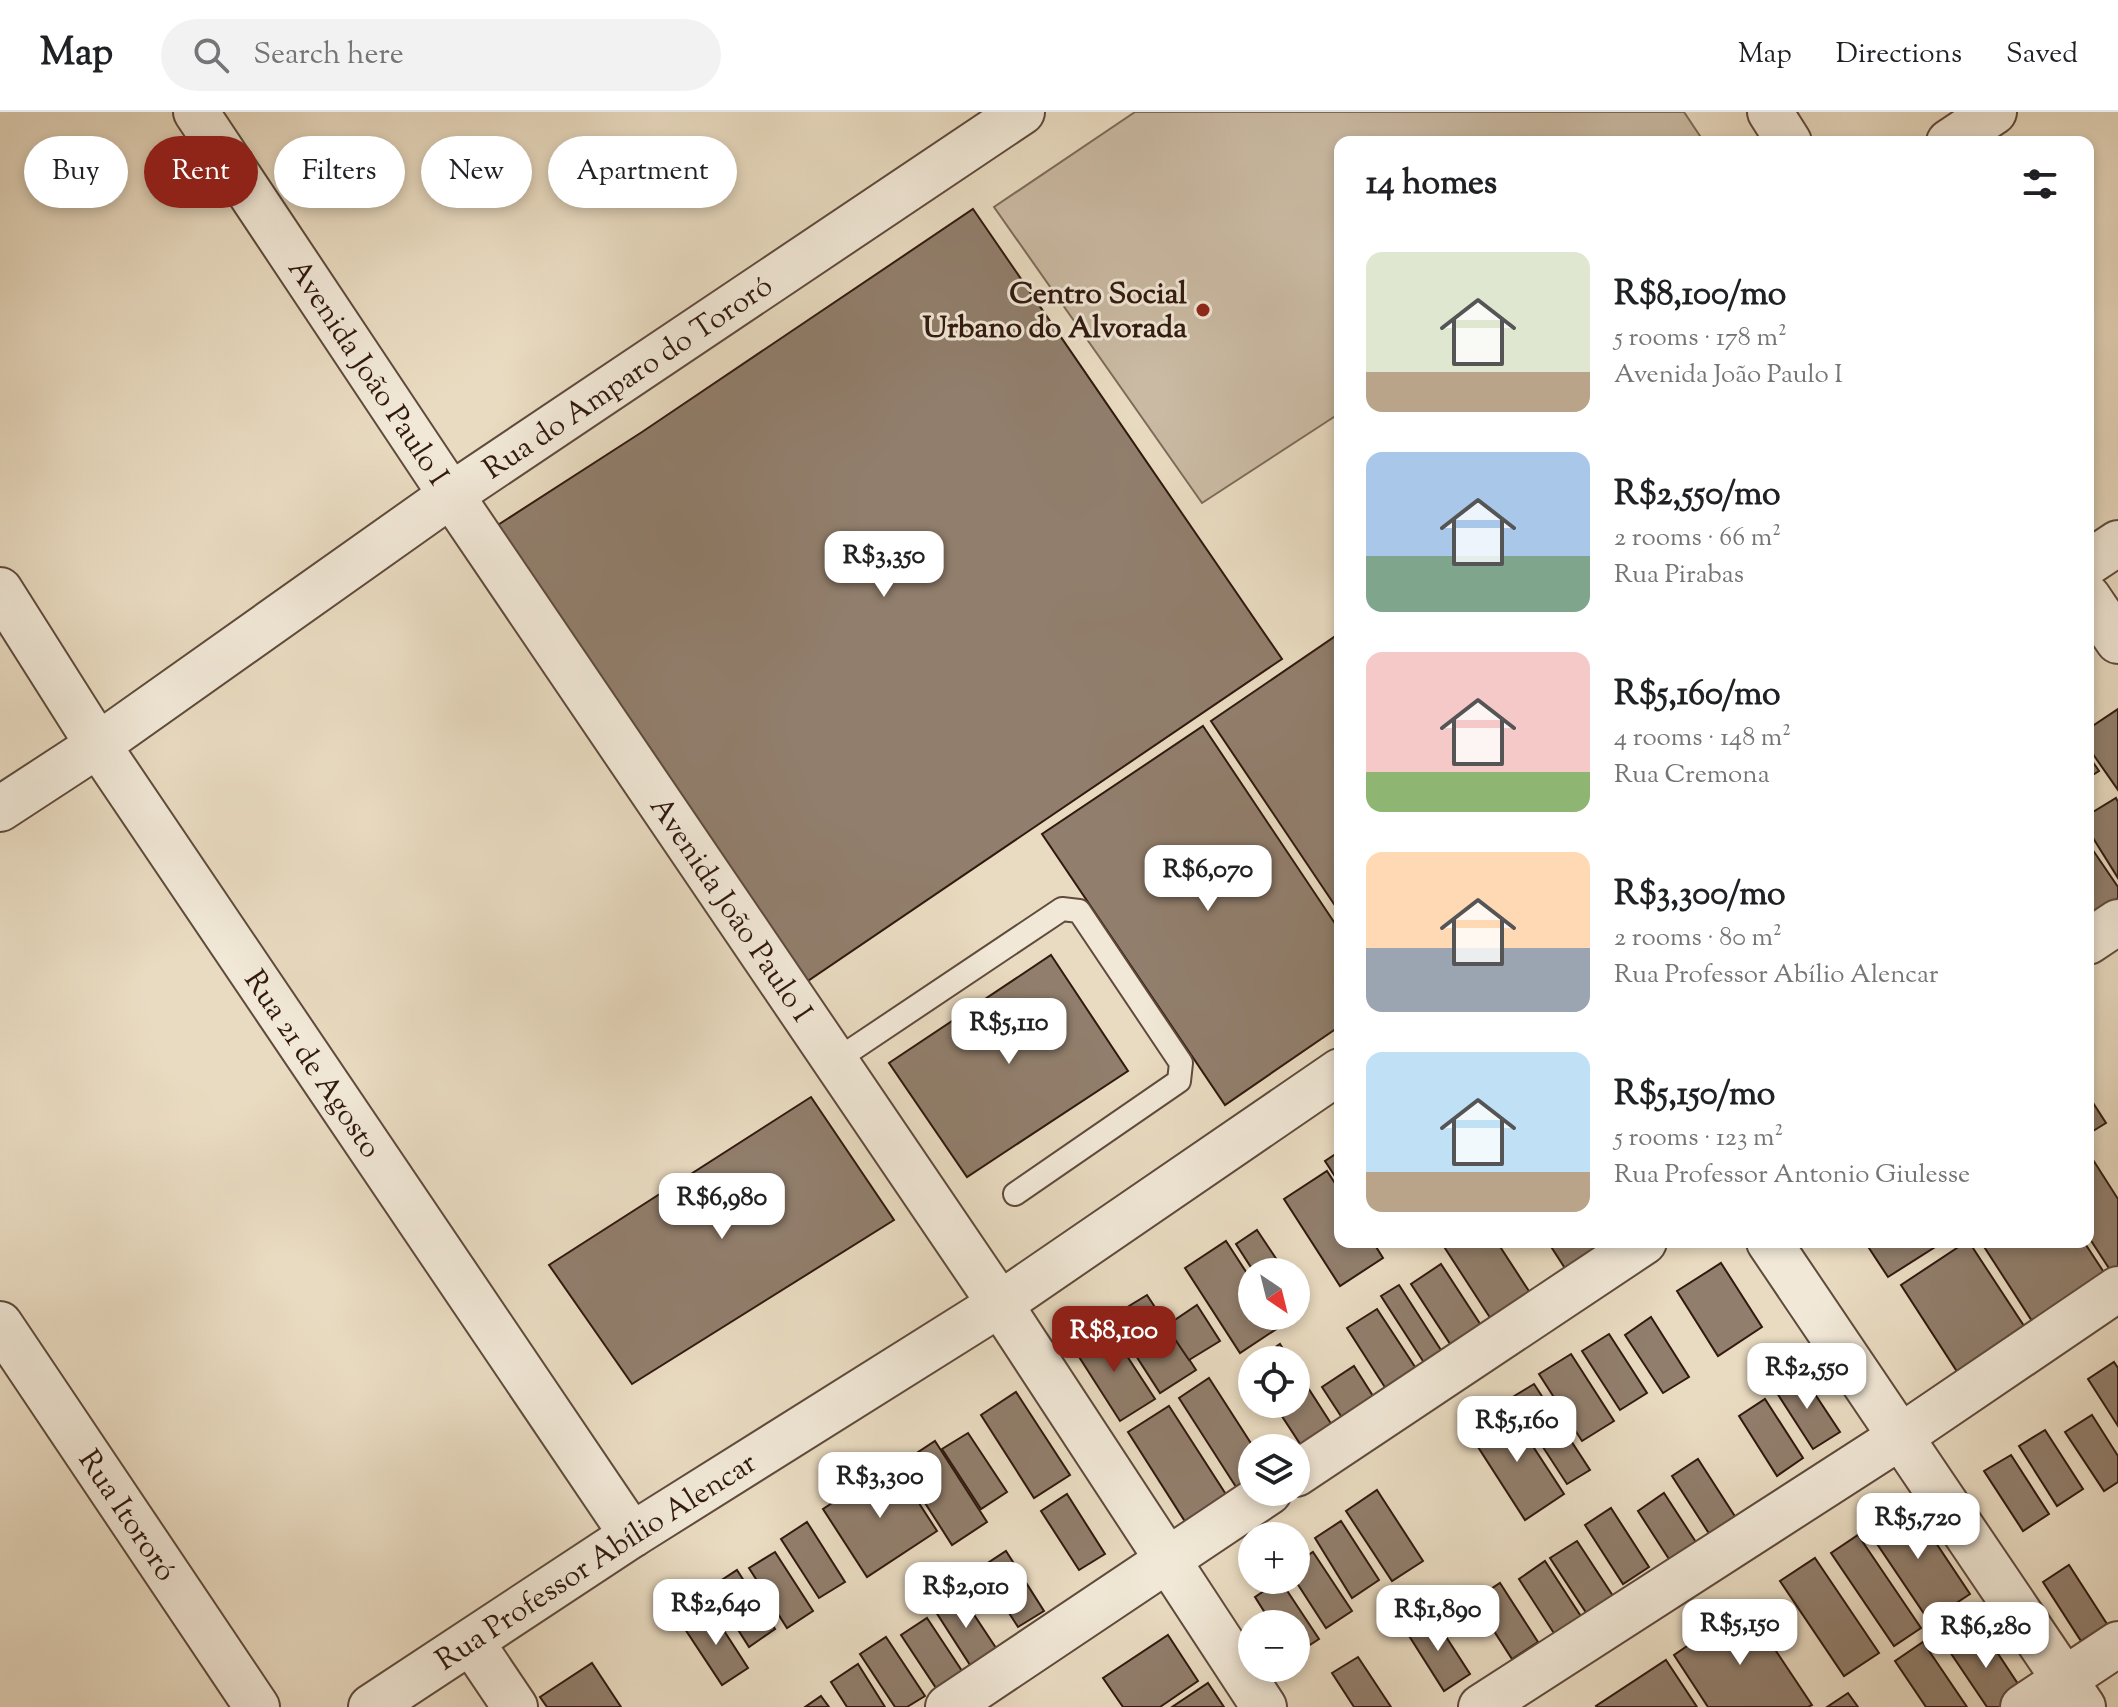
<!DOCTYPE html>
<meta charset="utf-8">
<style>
body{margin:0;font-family:"Sorts Mill Goudy",serif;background:#f2f2f2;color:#202124;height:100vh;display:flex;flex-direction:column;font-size:30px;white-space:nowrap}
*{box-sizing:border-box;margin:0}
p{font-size:26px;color:#757577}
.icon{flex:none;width:44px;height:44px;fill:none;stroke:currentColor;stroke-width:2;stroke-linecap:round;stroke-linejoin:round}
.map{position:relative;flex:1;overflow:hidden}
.sheet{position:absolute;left:1334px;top:24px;width:760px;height:1112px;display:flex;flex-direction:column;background:#fff;border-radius:16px;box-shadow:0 4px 12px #0003}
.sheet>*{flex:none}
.banner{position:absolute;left:24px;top:24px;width:760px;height:72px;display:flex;gap:16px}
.needle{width:52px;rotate:145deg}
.fabs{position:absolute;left:1238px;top:1146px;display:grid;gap:16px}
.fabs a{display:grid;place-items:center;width:72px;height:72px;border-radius:50%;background:#fff;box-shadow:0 4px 12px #0003;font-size:40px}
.price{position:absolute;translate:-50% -68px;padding:0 18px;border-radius:16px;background:#fff;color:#222;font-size:26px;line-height:52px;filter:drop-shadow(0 2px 4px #0008)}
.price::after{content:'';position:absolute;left:50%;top:48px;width:24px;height:18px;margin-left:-12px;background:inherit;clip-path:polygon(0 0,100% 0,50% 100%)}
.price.selected{background:#8f2418;color:#fff}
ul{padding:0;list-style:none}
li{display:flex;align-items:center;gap:24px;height:200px;padding:0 32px}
li span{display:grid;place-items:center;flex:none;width:224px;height:160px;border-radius:16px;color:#555}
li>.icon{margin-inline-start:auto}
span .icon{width:96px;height:96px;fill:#fffc;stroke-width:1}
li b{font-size:34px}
h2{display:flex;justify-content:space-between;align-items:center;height:96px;padding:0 32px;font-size:34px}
.tag{padding:0 28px;border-radius:36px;background:#fff;box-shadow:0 4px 12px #0003;font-size:28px;line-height:72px}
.tag.selected{background:#8f2418;color:#fff}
header{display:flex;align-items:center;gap:48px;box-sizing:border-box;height:112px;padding:0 40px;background:#fff;border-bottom:2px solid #e0e0e0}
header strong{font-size:38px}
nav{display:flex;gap:44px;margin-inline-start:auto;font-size:28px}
.search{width:560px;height:72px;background:#f2f2f2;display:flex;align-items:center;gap:20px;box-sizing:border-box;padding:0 28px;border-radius:44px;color:#757577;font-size:30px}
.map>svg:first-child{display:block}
</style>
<header>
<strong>Map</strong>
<div class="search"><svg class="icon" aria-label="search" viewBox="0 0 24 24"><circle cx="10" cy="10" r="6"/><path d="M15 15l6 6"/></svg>Search here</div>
<nav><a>Map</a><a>Directions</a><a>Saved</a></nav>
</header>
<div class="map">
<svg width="2118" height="1595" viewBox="0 0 2118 1595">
<rect width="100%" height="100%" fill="#e9dbc1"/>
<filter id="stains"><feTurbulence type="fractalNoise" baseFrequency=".0025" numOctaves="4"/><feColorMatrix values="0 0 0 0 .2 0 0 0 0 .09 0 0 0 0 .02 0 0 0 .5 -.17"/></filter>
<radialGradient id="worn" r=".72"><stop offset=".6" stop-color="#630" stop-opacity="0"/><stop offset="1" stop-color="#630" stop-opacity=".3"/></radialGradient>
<path fill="#cabaa3" stroke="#7e6a59" stroke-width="2" d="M 1135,0 L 1684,0 L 1704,30 L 1340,30 L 1340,301 L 1202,391 L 994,95 Z"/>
<g fill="#917e6c" stroke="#31190f" stroke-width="2">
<path d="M 973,97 L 1282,547 L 793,879 L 487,420 L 642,320 Z"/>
<path d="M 1340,521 L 1340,801 L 1211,609 Z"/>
<path d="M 2118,597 L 2118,678 L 2088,635 L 2088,617 Z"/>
<path d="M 1203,614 L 1340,819 L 1340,914 L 1225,993 L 1042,722 Z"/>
<path d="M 2088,643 L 2099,659 L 2088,666 Z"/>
<path d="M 2116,686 L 2118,690 L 2118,766 L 2088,718 L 2088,703 Z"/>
<path d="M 2088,731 L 2118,775 L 2118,786 L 2088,805 Z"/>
<path d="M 1051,843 L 1128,959 L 967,1065 L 889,951 Z"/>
<path d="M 2088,983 L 2106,1011 L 2088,1022 Z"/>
<path d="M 811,985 L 894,1108 L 632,1272 L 549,1153 Z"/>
<path d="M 1340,1039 L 1340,1072 L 1325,1049 Z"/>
<path d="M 2088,1040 L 2118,1087 L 2118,1161 L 2114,1164 L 2088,1124 Z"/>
<path d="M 1327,1059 L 1340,1079 L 1340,1130 L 1373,1130 L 1383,1146 L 1340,1174 L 1284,1087 Z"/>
<path d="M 1257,1118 L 1285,1160 L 1254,1160 L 1236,1132 Z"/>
<path d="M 1226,1129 L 1252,1169 L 1252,1204 L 1275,1204 L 1281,1214 L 1240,1241 L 1185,1156 Z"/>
<path d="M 1441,1130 L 1497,1130 L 1538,1193 L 1498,1218 Z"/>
<path d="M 1548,1130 L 1595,1130 L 1601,1139 L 1568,1161 Z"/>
<path d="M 1865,1130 L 1943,1130 L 1888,1165 Z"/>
<path d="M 1966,1130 L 1969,1130 L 2026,1217 L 1958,1261 L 1901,1173 Z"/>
<path d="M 1981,1130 L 2084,1130 L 2107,1165 L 2034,1212 Z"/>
<path d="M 1721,1151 L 1762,1215 L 1718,1244 L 1677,1179 Z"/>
<path d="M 1441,1152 L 1488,1224 L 1458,1244 L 1411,1172 Z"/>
<path d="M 1399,1173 L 1448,1249 L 1430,1260 L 1381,1184 Z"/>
<path d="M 1147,1183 L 1196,1258 L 1160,1281 L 1111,1205 Z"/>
<path d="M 1197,1193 L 1220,1229 L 1189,1248 L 1166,1214 Z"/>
<path d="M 1377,1197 L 1417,1258 L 1386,1277 L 1347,1216 Z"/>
<path d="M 1651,1205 L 1689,1265 L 1663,1281 L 1625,1223 Z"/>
<path d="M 1108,1215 L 1155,1287 L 1120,1309 L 1074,1237 Z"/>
<path d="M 1609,1222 L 1647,1281 L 1620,1298 L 1582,1239 Z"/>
<path d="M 1280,1232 L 1290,1248 L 1256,1248 Z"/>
<path d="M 1571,1242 L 1614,1309 L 1582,1329 L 1539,1262 Z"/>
<path d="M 2114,1250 L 2118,1256 L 2118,1314 L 2088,1267 Z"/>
<path d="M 1354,1254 L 1380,1295 L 1348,1315 L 1322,1275 Z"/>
<path d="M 1296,1257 L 1339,1324 L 1308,1344 L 1274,1292 L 1296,1292 Z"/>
<path d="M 1801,1261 L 1840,1320 L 1813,1337 L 1775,1278 Z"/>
<path d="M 1209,1266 L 1254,1336 L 1252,1336 L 1252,1365 L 1236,1375 L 1179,1286 Z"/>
<path d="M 1534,1272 L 1590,1358 L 1567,1372 L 1511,1286 Z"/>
<path d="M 1016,1280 L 1070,1363 L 1034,1386 L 981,1303 Z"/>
<path d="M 1765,1287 L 1803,1346 L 1777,1364 L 1739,1304 Z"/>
<path d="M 1169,1294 L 1227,1384 L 1186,1411 L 1128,1320 Z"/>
<path d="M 1508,1296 L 1564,1382 L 1525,1408 L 1469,1321 Z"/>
<path d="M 2092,1303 L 2118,1344 L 2118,1370 L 2104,1379 L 2065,1320 Z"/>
<path d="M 2045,1318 L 2083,1377 L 2057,1394 L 2019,1334 Z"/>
<path d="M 968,1321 L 1007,1380 L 981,1397 L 942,1337 Z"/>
<path d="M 935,1329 L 987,1410 L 952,1433 L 900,1352 Z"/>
<path d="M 2011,1343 L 2049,1402 L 2023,1419 L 1984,1359 Z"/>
<path d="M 1698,1347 L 1736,1406 L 1710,1423 L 1672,1364 Z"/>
<path d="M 893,1351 L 937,1419 L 867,1465 L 823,1397 Z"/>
<path d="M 1377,1378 L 1423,1449 L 1392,1469 L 1346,1399 Z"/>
<path d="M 1664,1381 L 1703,1441 L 1676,1458 L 1638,1399 Z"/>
<path d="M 1067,1382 L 1105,1442 L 1079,1458 L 1041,1399 Z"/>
<path d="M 1908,1389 L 1970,1482 L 1929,1509 L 1867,1417 Z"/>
<path d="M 1611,1396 L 1649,1455 L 1623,1472 L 1585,1413 Z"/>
<path d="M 1341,1409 L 1379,1468 L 1352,1486 L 1315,1426 Z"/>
<path d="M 807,1410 L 845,1470 L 819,1486 L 781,1427 Z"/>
<path d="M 1858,1423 L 1921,1516 L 1894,1534 L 1831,1441 Z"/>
<path d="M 1577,1429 L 1615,1487 L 1589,1505 L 1550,1446 Z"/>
<path d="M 1006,1439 L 1044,1499 L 1018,1515 L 980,1456 Z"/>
<path d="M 775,1440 L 813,1499 L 787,1516 L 749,1456 Z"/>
<path d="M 1313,1440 L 1352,1499 L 1326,1516 L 1295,1468 L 1296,1451 Z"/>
<path d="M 1815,1446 L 1879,1541 L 1844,1564 L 1780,1469 Z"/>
<path d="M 1545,1449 L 1584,1509 L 1557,1526 L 1519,1467 Z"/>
<path d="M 2069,1453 L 2107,1512 L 2081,1529 L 2043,1470 Z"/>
<path d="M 737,1458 L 775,1517 L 749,1535 L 711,1475 Z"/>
<path d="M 1280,1468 L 1319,1527 L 1296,1542 L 1296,1512 L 1272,1512 L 1255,1485 Z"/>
<path d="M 1500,1471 L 1538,1530 L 1512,1547 L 1474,1488 Z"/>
<path d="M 959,1480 L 998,1539 L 972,1556 L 934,1497 Z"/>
<path d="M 1746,1494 L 1812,1593 L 1808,1595 L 1708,1595 L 1674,1543 Z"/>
<path d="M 710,1497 L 748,1556 L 722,1573 L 683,1514 Z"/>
<path d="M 1432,1503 L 1470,1562 L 1444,1579 L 1406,1519 Z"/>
<path d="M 927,1506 L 966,1565 L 940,1582 L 901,1523 Z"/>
<path d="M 1981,1516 L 2024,1581 L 2003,1595 L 1987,1595 L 1948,1537 Z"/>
<path d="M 1168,1523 L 1198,1569 L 1160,1595 L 1123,1595 L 1103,1566 Z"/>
<path d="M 886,1525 L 925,1584 L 907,1595 L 895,1595 L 860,1542 Z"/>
<path d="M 1923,1530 L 1967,1595 L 1926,1595 L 1895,1549 Z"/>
<path d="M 1358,1545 L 1391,1595 L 1354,1595 L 1332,1561 Z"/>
<path d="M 1666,1548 L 1697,1595 L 1597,1595 L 1596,1594 Z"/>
<path d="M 592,1551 L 621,1595 L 547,1595 L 540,1585 Z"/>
<path d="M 858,1552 L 885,1595 L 847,1595 L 831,1570 Z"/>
<path d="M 1208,1571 L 1224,1595 L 1172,1595 Z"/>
<path d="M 1848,1581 L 1858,1595 L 1827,1595 Z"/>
<path d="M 821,1584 L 829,1595 L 805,1595 Z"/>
</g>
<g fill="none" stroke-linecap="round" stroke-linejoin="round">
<g stroke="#5f4a3c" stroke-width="26">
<path id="service" d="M 835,949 L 1062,797 L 1079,799 L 1181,951 L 1179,969 L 1015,1082"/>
</g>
<g stroke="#5f4a3c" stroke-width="48">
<g id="minor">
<path d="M 1949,30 L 1994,0"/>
<path id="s1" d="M 0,478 L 98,633 L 632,1423"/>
<path id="s2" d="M 0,697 L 98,633 L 451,383 L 1022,0"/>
<path d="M 2088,830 L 2118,810"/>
<path d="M 1769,1130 L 2083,1595"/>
<path id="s3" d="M 0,1212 L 257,1595"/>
<path d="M 1296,1362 L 1644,1130"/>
<path d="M 472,1531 L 515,1595"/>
<path d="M 948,1595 L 1269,1380"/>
<path d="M 1481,1595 L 1900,1325 L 2118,1177"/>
<path d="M 2023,1595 L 2118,1532"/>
</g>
</g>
<g stroke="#5f4a3c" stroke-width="48">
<g id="tertiary">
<path id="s4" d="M 196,0 L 451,383 L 1000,1192 L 1264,1595"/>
<path d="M 1770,0 L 1789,30"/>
<path d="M 2088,451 L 2118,431"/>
<path d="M 2088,485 L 2118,529"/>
<path id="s5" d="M 371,1595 L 632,1423 L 1000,1192 L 1340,959"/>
</g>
</g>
<use href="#service" stroke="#f1e8d7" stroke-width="22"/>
<use href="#minor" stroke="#f1e8d7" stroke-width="44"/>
<use href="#tertiary" stroke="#f1e8d7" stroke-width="44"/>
</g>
<circle fill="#8f2418" stroke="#f1e8d7" stroke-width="3" cx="1203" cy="198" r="8"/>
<g text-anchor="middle" stroke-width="6" stroke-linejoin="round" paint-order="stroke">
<g font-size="30" font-weight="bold" fill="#31190f" stroke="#f1e8d7" text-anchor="end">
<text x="1187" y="191">Centro Social<tspan x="1187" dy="34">Urbano do Alvorada</tspan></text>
</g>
<g font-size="30" fill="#31190f" stroke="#f1e8d7">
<text dy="10" stroke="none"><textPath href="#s4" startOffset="312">Avenida João Paulo I</textPath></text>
<text dy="10" stroke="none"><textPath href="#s2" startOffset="762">Rua do Amparo do Tororó</textPath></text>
<text dy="10" stroke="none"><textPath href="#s4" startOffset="960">Avenida João Paulo I</textPath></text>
<text dy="10" stroke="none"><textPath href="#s1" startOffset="568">Rua 21 de Agosto</textPath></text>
<text dy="10" stroke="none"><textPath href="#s3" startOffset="230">Rua Itororó</textPath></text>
<text dy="10" stroke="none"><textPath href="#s5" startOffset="268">Rua Professor Abílio Alencar</textPath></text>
</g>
</g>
<rect width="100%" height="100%" filter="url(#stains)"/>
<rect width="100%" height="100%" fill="url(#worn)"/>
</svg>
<div class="fabs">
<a><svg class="needle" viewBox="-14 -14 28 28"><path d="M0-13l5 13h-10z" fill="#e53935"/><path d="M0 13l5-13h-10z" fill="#757577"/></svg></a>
<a><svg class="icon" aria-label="locate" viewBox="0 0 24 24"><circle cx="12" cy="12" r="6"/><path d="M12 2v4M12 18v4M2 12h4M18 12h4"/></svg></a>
<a><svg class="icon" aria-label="layers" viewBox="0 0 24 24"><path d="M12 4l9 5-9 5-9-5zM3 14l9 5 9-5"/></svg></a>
<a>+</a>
<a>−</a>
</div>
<b class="price" style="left:884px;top:487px">R$3,350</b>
<b class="price" style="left:1208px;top:801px">R$6,070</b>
<b class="price" style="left:1009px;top:954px">R$5,110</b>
<b class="price" style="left:722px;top:1129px">R$6,980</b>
<b class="price selected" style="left:1114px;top:1262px">R$8,100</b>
<b class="price" style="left:1807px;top:1299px">R$2,550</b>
<b class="price" style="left:1517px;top:1352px">R$5,160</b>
<b class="price" style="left:880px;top:1408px">R$3,300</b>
<b class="price" style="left:1918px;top:1449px">R$5,720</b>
<b class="price" style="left:966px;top:1518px">R$2,010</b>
<b class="price" style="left:716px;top:1535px">R$2,640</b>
<b class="price" style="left:1438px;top:1541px">R$1,890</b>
<b class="price" style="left:1740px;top:1555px">R$5,150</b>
<b class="price" style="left:1986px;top:1558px">R$6,280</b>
<div class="banner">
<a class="tag">Buy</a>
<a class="tag selected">Rent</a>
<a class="tag">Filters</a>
<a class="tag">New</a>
<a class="tag">Apartment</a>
</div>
<section class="sheet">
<h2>14 homes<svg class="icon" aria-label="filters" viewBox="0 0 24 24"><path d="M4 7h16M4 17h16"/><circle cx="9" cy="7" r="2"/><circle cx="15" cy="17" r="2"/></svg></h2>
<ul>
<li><span style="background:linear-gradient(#dfe7d0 75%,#b9a48a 0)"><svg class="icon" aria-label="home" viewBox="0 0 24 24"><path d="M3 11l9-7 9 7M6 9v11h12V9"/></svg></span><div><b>R$8,100/mo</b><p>5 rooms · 178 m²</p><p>Avenida João Paulo I</p></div></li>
<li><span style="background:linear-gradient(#a9c7e8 65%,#7fa58c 0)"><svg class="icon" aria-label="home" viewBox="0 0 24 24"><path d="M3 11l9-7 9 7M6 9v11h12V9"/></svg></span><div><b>R$2,550/mo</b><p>2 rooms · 66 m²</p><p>Rua Pirabas</p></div></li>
<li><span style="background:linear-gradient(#f6c9c9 75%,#8fb573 0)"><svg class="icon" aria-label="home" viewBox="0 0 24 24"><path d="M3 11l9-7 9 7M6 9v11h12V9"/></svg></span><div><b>R$5,160/mo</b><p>4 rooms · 148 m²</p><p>Rua Cremona</p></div></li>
<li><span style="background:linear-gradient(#ffd9b3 60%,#9aa5b1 0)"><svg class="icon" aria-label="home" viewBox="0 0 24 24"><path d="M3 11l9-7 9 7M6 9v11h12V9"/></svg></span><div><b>R$3,300/mo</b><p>2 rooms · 80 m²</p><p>Rua Professor Abílio Alencar</p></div></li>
<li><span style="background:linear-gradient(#bfe0f5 75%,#b9a48a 0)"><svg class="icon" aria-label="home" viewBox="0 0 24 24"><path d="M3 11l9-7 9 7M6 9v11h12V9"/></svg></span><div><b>R$5,150/mo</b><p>5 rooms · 123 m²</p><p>Rua Professor Antonio Giulesse</p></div></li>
</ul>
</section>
</div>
